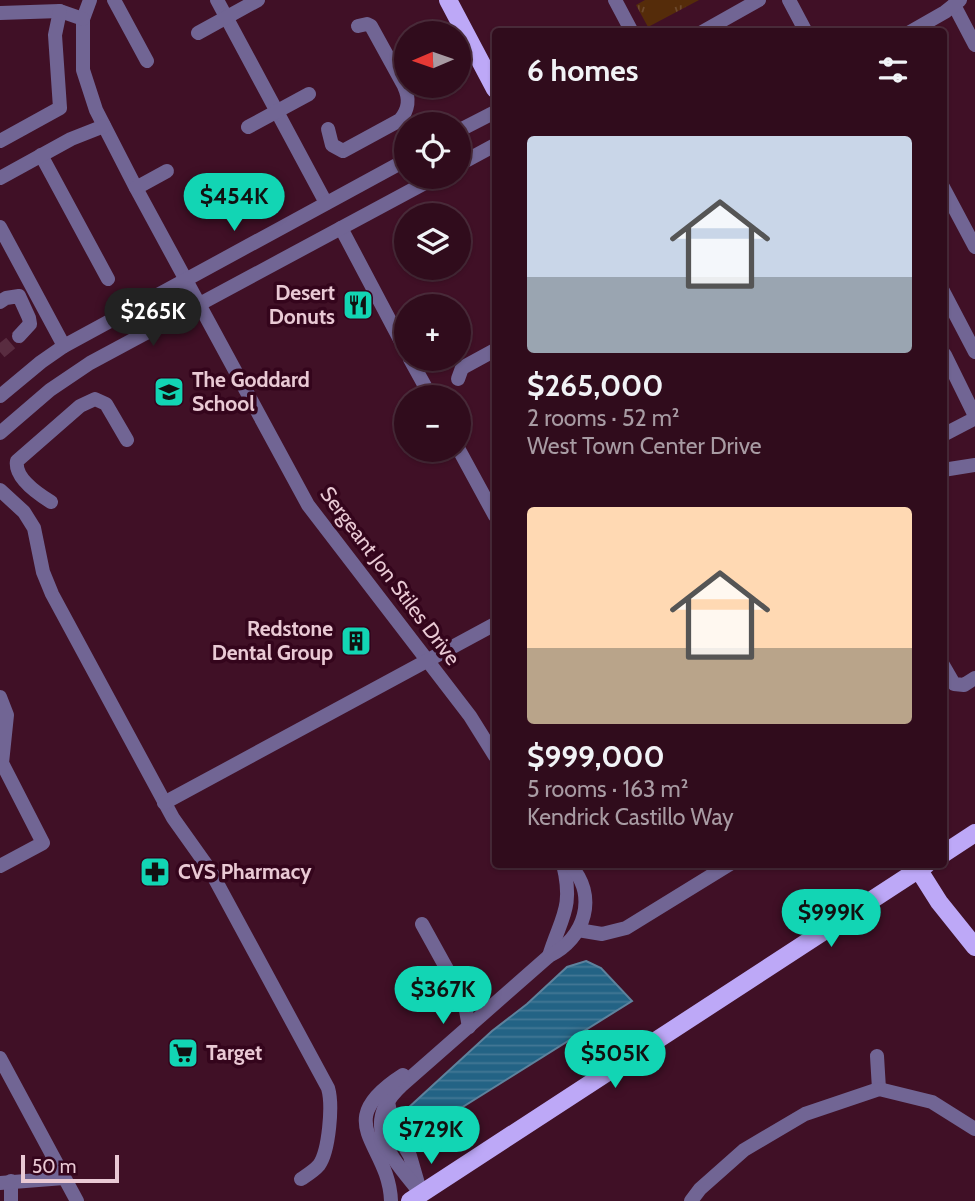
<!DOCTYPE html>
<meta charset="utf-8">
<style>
body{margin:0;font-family:Cabin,sans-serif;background:#381525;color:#f1f3f6;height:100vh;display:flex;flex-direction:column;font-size:26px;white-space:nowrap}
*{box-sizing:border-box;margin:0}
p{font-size:23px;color:#a89ba3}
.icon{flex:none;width:38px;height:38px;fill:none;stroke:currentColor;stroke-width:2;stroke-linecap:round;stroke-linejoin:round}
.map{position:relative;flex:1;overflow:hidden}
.side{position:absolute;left:492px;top:28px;width:455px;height:840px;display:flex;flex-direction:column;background:#300c1c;border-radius:7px;box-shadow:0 2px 5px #0004,0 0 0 2px #4b2c3b}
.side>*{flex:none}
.needle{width:46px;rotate:268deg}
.tools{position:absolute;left:394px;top:21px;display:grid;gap:14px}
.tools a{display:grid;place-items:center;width:77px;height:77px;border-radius:50%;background:#300c1c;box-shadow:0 2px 5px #0004,0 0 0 2px #4b2c3b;font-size:35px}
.scale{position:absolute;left:21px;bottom:18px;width:98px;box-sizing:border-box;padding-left:7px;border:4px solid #e9c9d4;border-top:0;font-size:19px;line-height:24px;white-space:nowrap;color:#e9c9d4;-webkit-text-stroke:5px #34051c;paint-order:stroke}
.price{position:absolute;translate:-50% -60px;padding:0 16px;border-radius:24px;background:#12d5b4;color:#111;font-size:23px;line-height:46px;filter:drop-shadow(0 2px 4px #0008)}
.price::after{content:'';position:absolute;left:50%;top:42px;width:21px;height:16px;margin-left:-10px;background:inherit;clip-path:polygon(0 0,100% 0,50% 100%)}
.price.selected{background:#222;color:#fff}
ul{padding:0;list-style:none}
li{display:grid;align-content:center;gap:14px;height:371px;padding:0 35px}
li span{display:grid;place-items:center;height:217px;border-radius:7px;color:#555}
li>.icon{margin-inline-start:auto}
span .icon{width:126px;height:126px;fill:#fffc;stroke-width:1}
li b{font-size:30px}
h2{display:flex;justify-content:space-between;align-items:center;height:84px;padding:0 35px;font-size:30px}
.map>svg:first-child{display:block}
</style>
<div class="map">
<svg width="975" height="1201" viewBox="0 0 975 1201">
<defs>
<pattern id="grass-tufts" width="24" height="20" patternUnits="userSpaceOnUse" patternTransform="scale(1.75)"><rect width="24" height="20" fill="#552c0a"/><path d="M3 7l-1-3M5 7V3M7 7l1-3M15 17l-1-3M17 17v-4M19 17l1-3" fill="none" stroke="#6d492d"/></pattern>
<pattern id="water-rules" width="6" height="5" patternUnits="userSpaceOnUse" patternTransform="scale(1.75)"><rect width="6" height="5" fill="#236385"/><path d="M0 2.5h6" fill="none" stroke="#437895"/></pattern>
</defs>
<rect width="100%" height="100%" fill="#401026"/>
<path fill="url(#grass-tufts)" d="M 645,0 L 699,0 L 648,27 L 636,5 Z"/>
<path fill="url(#water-rules)" stroke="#5e829d" stroke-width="2" d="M 586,961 L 601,968 L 632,1001 L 429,1128 L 413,1127 L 407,1120 L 406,1110 L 492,1031 L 527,1004 L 567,967 Z"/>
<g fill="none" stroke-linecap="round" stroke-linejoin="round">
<path stroke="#592c40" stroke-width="14" stroke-dasharray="14 7" stroke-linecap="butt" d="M 0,352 L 19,336"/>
<g stroke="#716594" stroke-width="14">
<path d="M 90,0 L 83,19 L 83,70 L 96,110 L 136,188 L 308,505 L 470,716 L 495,756"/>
<path d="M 114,0 L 147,61"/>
<path d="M 217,0 L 326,203"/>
<path d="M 615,0 L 632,32"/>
<path d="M 789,0 L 806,32"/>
<path d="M 954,5 L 975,45"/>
<path d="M 0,13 L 60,11 L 83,19"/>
<path d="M 702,32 L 759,0"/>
<path d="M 910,32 L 945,12 L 960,0"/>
<path d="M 198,33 L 258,0"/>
<path d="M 248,127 L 309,94"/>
<path d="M 328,129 L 332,145 L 343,151 L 400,120 C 409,109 410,99 404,86 L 371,26 L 367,24 L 358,26"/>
<path d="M 458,131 L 495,112"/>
<path d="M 0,141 L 60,108 L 55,35 L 60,11"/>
<path d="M 41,155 L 108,279"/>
<path d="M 458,165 L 495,145"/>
<path d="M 0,178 L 71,139 L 104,126"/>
<path d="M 943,187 L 975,247"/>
<path d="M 136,188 L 167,171"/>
<path d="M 0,227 L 64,346"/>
<path d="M 341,228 L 406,351"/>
<path d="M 943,291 L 975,352"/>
<path d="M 0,302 L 6,298 L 19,296 L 29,318 L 30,324 L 19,336"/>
<path d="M 410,359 L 431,397"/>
<path d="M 458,379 L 462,368 L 495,350"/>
<path d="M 0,396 L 41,362 L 64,346 L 406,160"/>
<path d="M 0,433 L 50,390 L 90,363 L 436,177"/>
<path d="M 943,435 L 972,420 L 974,414 L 945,355"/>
<path d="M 458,448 L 495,516"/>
<path d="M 943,470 L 975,465"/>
<path d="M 0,490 L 24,512 L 34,528 L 43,572 L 52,594 L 173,818 L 210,870 L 328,1088 C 333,1105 329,1151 319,1165 C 314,1171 307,1175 301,1179"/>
<path d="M 51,502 C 38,494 14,478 17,461 L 80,406 L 95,399 L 106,404 L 127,440"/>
<path d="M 943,665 L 954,684 L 964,685 L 975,678"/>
<path d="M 0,697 L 7,715 L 2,763 L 43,843 L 0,866"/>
<path d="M 164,803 L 495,624"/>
<path d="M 422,924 L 464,1000 L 469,1027"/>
<path d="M 578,930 L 602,934 L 626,928 L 730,864"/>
<path d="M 549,956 C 561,917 574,908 563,864"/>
<path d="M 877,1056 L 879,1089"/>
<path d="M 0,1058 L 77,1201"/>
<path d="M 388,1102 L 393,1126 L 410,1156 L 419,1187"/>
<path d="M 11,1181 L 11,1201"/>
<path d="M 0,1183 L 64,1178"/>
<path d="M 421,1194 C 393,1158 358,1126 401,1086 L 549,956 C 585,939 599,895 569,864"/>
<path d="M 391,1201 C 389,1142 328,1123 403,1075"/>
<path d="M 691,1201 L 700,1189 L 744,1150 L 805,1114 L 879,1089 L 932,1102 L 975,1129"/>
</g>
<g stroke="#bda8f7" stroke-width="18">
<path d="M 448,0 L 495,89"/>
<path d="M 943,854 L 975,833"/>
<path d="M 915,864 L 939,902 L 975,947"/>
<path d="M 410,1201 L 927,864"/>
</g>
</g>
<defs>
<g id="restaurant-square" transform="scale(1.575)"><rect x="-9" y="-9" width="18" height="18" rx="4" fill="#12d5b4" stroke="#34051c"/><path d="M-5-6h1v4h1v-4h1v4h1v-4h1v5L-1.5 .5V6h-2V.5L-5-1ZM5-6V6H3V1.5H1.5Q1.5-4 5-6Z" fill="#111"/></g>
<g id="school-square" transform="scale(1.575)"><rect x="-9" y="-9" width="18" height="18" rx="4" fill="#12d5b4" stroke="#34051c"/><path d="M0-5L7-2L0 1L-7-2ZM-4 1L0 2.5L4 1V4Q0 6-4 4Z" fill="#111"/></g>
<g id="building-square" transform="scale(1.575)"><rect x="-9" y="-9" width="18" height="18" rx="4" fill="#12d5b4" stroke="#34051c"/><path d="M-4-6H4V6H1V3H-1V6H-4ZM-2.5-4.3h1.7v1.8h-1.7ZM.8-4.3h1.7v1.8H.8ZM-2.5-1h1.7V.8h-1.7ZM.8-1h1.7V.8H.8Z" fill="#111"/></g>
<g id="pharmacy-square" transform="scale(1.575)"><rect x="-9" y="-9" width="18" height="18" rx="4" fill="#12d5b4" stroke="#34051c"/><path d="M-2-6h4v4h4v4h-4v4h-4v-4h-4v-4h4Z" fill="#111"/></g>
<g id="supermarket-square" transform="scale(1.575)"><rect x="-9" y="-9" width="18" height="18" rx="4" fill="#12d5b4" stroke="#34051c"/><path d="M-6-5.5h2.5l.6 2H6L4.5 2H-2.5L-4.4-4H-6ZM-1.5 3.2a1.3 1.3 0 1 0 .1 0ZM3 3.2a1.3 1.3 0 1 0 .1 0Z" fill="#111"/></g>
</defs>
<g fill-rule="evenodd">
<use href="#restaurant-square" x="358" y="305"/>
<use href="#school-square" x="169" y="392"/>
<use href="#building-square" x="356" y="641"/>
<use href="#pharmacy-square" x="155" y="872"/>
<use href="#supermarket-square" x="183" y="1053"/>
</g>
<g text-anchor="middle" stroke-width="7" stroke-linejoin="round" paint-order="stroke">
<g font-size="21" font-weight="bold" fill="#e9c9d4" stroke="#34051c" text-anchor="start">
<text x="335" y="300" text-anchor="end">Desert<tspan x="335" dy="24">Donuts</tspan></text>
<text x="192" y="387">The Goddard<tspan x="192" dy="24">School</tspan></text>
<text x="333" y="636" text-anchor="end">Redstone<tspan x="333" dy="24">Dental Group</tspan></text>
<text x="178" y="879">CVS Pharmacy</text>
<text x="206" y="1060">Target</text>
</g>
<g font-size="21" fill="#e9c9d4" stroke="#34051c">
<text transform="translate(390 576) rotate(53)" y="7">Sergeant Jon Stiles Drive</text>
</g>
</g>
</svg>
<div class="tools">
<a><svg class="needle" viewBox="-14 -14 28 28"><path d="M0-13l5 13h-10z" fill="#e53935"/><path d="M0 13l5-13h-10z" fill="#a89ba3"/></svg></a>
<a><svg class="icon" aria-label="locate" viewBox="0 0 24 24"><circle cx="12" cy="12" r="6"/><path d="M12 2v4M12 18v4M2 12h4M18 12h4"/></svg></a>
<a><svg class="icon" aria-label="layers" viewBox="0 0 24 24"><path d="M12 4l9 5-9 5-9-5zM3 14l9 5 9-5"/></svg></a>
<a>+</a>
<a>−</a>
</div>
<div class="scale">50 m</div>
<b class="price" style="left:234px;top:233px">$454K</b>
<b class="price selected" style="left:153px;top:348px">$265K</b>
<b class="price" style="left:831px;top:949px">$999K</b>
<b class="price" style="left:443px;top:1026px">$367K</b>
<b class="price" style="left:615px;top:1090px">$505K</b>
<b class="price" style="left:431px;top:1166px">$729K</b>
<section class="side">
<h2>6 homes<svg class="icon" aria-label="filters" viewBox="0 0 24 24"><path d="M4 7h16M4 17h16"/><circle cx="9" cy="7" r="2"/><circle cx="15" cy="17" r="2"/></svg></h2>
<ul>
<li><span style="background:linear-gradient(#c9d6e8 65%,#9aa5b1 0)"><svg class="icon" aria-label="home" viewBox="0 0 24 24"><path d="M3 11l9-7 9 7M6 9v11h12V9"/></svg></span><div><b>$265,000</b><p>2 rooms · 52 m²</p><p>West Town Center Drive</p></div></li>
<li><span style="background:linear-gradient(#ffd9b3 65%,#b9a48a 0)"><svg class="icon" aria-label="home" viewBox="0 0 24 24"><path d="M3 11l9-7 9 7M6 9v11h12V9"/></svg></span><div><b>$999,000</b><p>5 rooms · 163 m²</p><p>Kendrick Castillo Way</p></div></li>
</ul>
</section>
</div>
